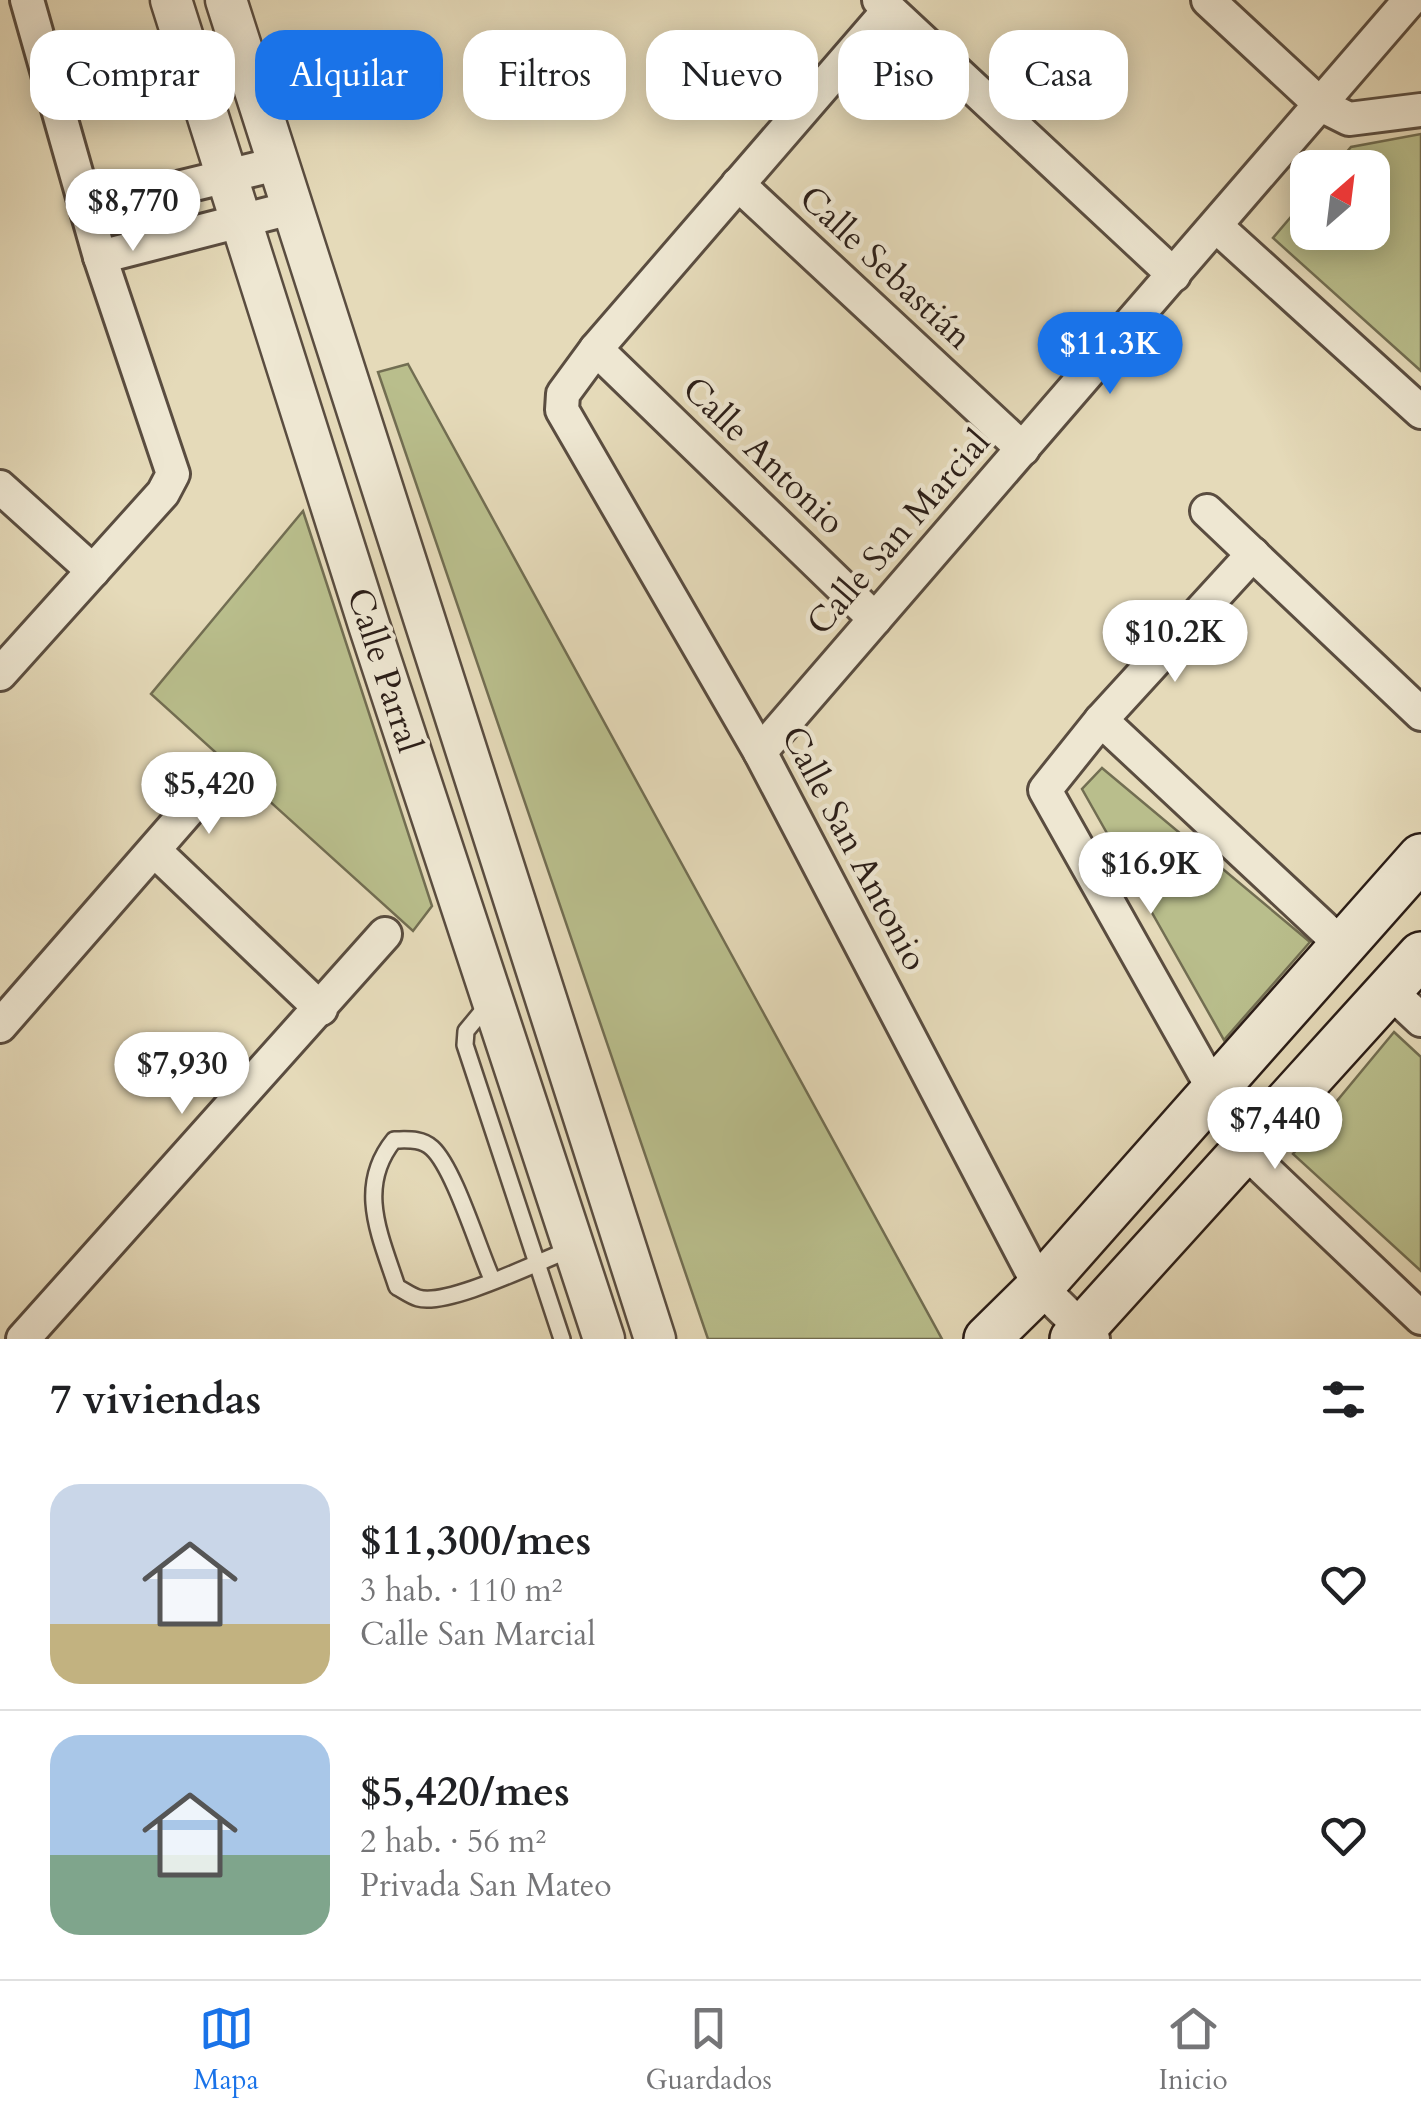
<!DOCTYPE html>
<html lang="es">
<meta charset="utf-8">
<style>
body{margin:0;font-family:Cardo,serif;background:#f2f2f2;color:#202124;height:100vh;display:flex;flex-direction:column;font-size:38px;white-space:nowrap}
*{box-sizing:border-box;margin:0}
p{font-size:32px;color:#757577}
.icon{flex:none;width:55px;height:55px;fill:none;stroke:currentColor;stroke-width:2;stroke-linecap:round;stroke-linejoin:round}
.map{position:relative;height:1339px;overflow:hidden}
.drawer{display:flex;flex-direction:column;background:#fff;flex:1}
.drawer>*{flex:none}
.banner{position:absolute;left:30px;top:30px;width:1362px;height:90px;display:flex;gap:20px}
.needle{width:65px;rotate:28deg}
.controls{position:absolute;left:1290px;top:150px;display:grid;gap:20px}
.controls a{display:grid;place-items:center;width:100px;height:100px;border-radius:20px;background:#fff;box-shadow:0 5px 25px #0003;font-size:50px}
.price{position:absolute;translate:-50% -85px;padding:0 22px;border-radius:35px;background:#fff;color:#222;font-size:32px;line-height:65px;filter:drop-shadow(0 2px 5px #0008)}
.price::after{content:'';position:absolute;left:50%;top:60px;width:30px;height:22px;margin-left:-15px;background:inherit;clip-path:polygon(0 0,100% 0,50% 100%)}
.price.active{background:#1a73e8;color:#fff}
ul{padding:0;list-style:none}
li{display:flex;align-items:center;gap:30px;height:250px;padding:0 50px}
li+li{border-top:2px solid #e0e0e0}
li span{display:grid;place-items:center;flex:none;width:280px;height:200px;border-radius:30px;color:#555}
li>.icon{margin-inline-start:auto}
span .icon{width:120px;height:120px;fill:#fffc;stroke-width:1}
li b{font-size:42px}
h2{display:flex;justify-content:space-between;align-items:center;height:120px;padding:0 50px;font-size:42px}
.tag{padding:0 35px;border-radius:30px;background:#fff;box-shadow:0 5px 25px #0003;font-size:35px;line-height:90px}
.tag.active{background:#1a73e8;color:#fff}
.tabs{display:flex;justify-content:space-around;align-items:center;height:140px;border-top:2px solid #e0e0e0;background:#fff;font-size:28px;color:#757577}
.tabs a{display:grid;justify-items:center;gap:5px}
.tabs .active{color:#1a73e8}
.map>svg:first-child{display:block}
</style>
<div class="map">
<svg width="1421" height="1339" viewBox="0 0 1421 1339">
<rect width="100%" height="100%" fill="#e5dab9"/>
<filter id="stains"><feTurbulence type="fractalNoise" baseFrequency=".002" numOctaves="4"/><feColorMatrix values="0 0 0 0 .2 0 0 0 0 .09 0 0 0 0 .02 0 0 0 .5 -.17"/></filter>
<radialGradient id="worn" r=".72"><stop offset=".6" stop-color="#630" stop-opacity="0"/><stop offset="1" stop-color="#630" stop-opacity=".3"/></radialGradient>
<g fill="#b9be8c" stroke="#726e52" stroke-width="2.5">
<path d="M 1421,134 L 1421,371 L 1273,238 L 1307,198 L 1308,232 L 1372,232 L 1372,168 L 1334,167 L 1351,147 Z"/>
<path d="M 408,364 L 942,1339 L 708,1339 L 378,372 Z"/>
<path d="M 303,511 L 432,906 L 413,931 L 151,694 Z"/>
<path d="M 1102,768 L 1310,942 L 1224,1040 L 1082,789 Z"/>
<path d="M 1394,1032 L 1421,1057 L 1421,1271 L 1293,1154 Z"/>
</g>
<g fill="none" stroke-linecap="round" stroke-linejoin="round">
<g stroke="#5a4d40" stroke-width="20">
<g id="service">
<path d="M 490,1002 L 466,1031 L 465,1045 L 562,1339"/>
<path d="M 492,1279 C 478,1248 454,1168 432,1148 C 421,1138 407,1140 394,1140 C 356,1187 380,1235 397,1287 C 403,1290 411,1296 418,1298 C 448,1307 541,1260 574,1248"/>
</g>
</g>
<g stroke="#5a4d40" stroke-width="38">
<g id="minor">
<path d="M 879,0 L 1174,275"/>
<path d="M 1208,0 L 1321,105 L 1349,119 L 1421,110"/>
<path d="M 889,10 L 596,349 L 563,394 L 562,410 L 760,752 L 1040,1287 L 1093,1339"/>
<path d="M 738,184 L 1023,449"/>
<path d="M 87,210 L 277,164"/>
<path d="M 1216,226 L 1421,412"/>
<path d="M 100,257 L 291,208"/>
<path d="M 596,349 L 875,619"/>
<path d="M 0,487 L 93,571"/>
<path d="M 1207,511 L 1421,714"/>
<path d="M 0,674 L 163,493 L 173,474 L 100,257 L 27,0"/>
<path d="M 1101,720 L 1343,946"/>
<path d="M 760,752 L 1410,0"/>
<path d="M 156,852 L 321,1009"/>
<path d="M 1389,990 L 1421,1020"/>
<path d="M 0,1026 L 213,782"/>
<path d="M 1215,1092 L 1045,790 L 1101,720 L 1253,554"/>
<path d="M 1244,1150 L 1421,1318"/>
<path d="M 23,1339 L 385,934"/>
</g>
</g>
<g stroke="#5a4d40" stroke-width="45">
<g id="tertiary">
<path d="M 171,0 L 369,625 L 604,1339"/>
<path d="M 226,0 L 655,1339"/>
</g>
</g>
<g stroke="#2b1e18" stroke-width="50">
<g id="secondary">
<path d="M 987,1339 L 1040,1287 L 1421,857"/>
<path d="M 1073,1339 L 1421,955"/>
</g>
</g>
<use href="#service" stroke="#eee7d2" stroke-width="15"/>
<use href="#minor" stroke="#eee7d2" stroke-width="32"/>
<use href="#tertiary" stroke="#eee7d2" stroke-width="40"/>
<use href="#secondary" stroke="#eee7d2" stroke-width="45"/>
</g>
<g text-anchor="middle" stroke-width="9" stroke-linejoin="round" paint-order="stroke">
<g font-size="35" fill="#2b1e18" stroke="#eee7d2">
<text transform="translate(886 267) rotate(43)" y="12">Calle Sebastián</text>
<text transform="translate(764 455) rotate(44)" y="12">Calle Antonio</text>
<text transform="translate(898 532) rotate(-49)" y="12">Calle San Marcial</text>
<text transform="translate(385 670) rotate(72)" y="12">Calle Parral</text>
<text transform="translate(855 848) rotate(62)" y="12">Calle San Antonio</text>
</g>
</g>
<rect width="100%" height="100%" filter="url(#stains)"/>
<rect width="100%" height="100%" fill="url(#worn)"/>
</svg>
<div class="controls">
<a><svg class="needle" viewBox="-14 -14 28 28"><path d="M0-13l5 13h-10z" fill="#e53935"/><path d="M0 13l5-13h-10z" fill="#757577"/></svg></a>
</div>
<b class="price" style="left:133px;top:254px">$8,770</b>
<b class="price active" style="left:1110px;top:397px">$11.3K</b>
<b class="price" style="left:1175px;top:685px">$10.2K</b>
<b class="price" style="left:209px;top:837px">$5,420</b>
<b class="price" style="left:1151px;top:917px">$16.9K</b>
<b class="price" style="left:182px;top:1117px">$7,930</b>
<b class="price" style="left:1275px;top:1172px">$7,440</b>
<div class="banner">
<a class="tag">Comprar</a>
<a class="tag active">Alquilar</a>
<a class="tag">Filtros</a>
<a class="tag">Nuevo</a>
<a class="tag">Piso</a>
<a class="tag">Casa</a>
</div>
</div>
<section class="drawer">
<h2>7 viviendas<svg class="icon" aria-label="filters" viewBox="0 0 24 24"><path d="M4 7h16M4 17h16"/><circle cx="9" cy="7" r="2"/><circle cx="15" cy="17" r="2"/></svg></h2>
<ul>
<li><span style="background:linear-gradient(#c9d6e8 70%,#c2b280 0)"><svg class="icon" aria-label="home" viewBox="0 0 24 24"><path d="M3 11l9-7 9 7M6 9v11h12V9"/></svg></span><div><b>$11,300/mes</b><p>3 hab. · 110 m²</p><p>Calle San Marcial</p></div><svg class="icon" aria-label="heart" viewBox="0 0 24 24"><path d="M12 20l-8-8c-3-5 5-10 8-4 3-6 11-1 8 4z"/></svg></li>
<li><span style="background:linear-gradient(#a9c7e8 60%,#7fa58c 0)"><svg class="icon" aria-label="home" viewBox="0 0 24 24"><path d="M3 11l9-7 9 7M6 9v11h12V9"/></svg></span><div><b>$5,420/mes</b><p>2 hab. · 56 m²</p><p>Privada San Mateo</p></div><svg class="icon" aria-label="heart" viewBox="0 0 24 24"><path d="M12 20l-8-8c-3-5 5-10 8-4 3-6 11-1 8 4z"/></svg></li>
</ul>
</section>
<nav class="tabs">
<a class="active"><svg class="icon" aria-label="map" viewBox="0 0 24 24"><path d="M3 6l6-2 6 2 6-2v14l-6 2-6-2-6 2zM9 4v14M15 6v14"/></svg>Mapa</a>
<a><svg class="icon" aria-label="saved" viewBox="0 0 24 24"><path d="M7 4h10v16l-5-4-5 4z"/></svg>Guardados</a>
<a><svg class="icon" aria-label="home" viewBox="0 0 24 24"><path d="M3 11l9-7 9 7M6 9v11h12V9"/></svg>Inicio</a>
</nav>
